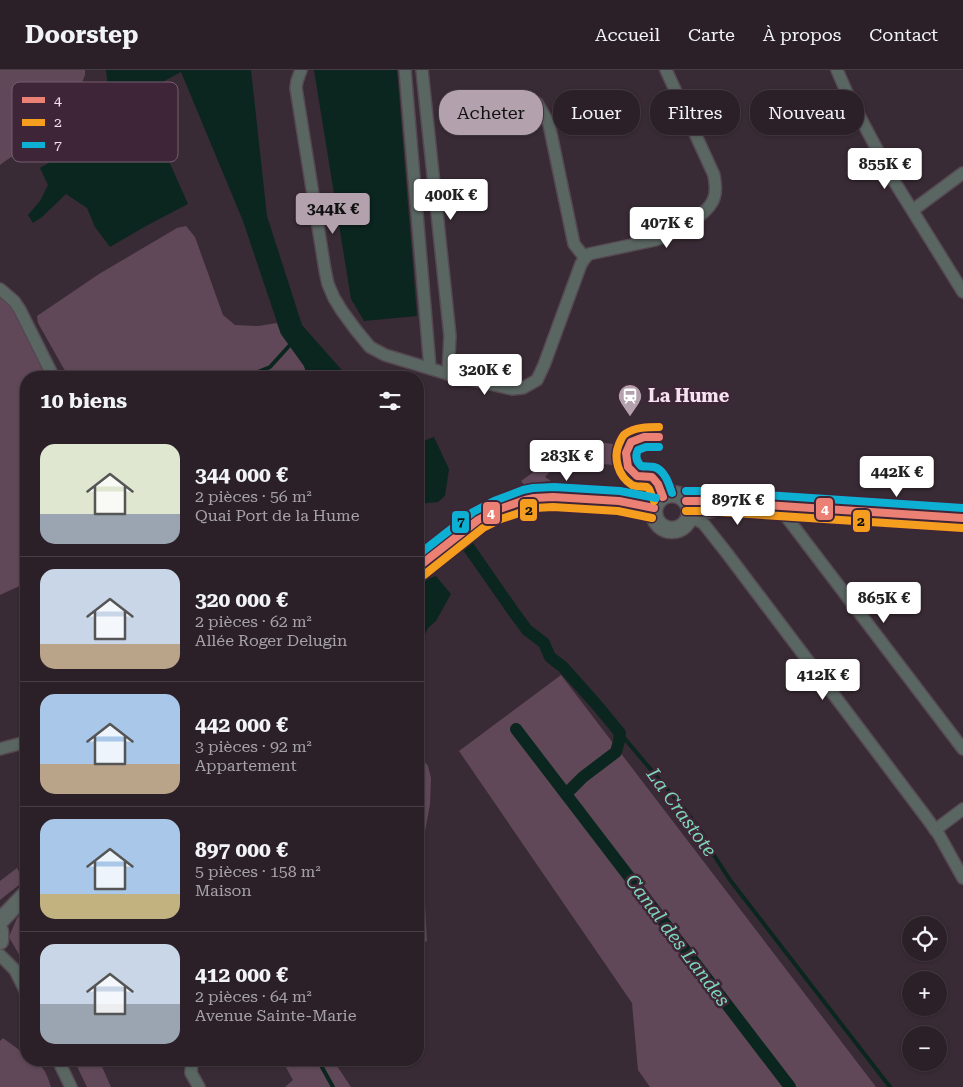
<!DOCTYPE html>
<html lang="fr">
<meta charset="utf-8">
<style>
body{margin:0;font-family:"Roboto Serif",serif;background:#332830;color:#f1f3f6;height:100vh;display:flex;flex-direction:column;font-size:19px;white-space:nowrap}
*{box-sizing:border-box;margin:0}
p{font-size:16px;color:#a6a3a8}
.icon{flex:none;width:28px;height:28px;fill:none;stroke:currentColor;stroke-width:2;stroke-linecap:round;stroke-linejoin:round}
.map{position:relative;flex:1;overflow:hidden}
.sheet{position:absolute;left:20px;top:301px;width:404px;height:695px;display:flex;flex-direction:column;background:#2b2028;border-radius:20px;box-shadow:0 1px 4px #0004,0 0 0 1px #473e45}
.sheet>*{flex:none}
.guide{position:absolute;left:439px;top:20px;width:449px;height:45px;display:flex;gap:10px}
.tools{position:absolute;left:902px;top:846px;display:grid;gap:10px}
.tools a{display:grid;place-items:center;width:45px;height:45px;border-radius:50%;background:#2b2028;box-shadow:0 1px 4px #0004,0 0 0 1px #473e45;font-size:25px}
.price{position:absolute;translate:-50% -42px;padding:0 11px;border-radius:5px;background:#fff;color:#222;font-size:16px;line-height:32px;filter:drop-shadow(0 1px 2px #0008)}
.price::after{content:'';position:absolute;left:50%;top:30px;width:15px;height:11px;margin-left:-8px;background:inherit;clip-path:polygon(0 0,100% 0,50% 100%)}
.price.current{background:#b3a2ad;color:#111}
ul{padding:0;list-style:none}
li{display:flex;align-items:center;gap:15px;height:125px;padding:0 20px}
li+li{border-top:1px solid #473e45}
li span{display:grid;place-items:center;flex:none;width:140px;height:100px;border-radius:15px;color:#555}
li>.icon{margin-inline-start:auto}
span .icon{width:60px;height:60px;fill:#fffc;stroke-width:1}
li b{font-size:21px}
h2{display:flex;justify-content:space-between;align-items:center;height:60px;padding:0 20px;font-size:21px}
.tag{padding:0 18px;border-radius:20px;background:#2b2028;box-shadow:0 1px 4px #0004,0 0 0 1px #473e45;font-size:18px;line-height:45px}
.tag.current{background:#b3a2ad;color:#111}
header{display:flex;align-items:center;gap:30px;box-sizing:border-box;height:70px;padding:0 25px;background:#2b2028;border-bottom:1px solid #473e45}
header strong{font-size:24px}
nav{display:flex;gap:28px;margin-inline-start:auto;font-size:18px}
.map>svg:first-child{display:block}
</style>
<header>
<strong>Doorstep</strong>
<nav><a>Accueil</a><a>Carte</a><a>À propos</a><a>Contact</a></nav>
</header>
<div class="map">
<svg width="963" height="1017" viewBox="0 0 963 1017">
<rect width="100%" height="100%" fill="#392b35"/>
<g fill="#604858">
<path d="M 0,0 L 85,0 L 85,5 L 79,20 L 63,34 L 53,49 L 41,74 C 26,79 12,85 0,95 Z"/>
<path d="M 186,156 L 195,167 L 223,245 L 235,255 L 258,256 L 277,253 L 281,264 L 304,296 L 308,307 L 71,307 L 64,299 L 38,253 L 37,246 L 99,204 L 177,158 Z"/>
<path d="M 0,219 L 7,224 L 54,307 L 26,308 L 26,513 L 0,525 Z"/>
<path d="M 578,371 L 582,378 L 605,373 L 613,374 L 624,394 L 613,395 L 561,390 L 545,407 L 551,411 L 540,412 L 525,416 L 521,411 Z"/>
<path d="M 561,605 L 876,1017 L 650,1017 L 638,1000 L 632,933 L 459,681 Z"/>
<path d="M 418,683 L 428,696 L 431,708 L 430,734 L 422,778 L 427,871 L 418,876 Z"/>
<path d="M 17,798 L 24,811 L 0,830 L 0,811 Z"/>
<path d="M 26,839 L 26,897 L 9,867 L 17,848 Z"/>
<path d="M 3,968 L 26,985 L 26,990 C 42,990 47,1004 51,1017 L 0,1017 L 0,971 Z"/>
<path d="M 74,990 L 99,990 L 111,1017 L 87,1017 Z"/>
<path d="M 282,990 L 333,990 L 351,1017 L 285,1017 L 293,1010 Z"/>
</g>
<g fill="#0b261e">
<path d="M 106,0 L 251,0 L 267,146 L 302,255 L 348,307 L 308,307 L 304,296 L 281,264 L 243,151 L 181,2 L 153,17 L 141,28 L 188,134 L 146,156 L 110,177 L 95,157 L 87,138 L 66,124 L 42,147 L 33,153 L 28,145 L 40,131 L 48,115 L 40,98 L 57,88 L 70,49 L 108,18 Z"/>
<path d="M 314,0 L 397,0 L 417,246 L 364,251 L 351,229 Z"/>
<path d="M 434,367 L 449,399 L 445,426 L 438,432 L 418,434 L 419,445 L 418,444 L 418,373 Z"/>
<path d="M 436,506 L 451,524 L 436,551 L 428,558 L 424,566 L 418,568 L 418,517 L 428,509 Z"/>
</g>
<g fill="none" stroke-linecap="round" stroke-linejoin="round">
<g stroke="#0b261e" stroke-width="4">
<path d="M 244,308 L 270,297 L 289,276"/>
<path d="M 620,663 L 685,740 L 704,766 L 710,779 L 730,810 L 890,1017"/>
<path d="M 318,990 L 333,1017"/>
</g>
<g stroke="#0b261e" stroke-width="12">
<path d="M 467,475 L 513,541 L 527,560 L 544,573 L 550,587 L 563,597 L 596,634 L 620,663 L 619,671 L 616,682 L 583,707 L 566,724"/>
<path d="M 516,659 L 790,1017"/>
</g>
<g stroke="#564952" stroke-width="14">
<g id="minor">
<path d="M 301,0 L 297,11 L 296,18 L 325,200 L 328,214 L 334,228 L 342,241 L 356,260 L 370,277 L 385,285 L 448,304 L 512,319 L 523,318 L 537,310 L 544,295 L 581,194 L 585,188 L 589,184 L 655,170 C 672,164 708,146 714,128 C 717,120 715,113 714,105 L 666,0"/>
<path d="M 405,0 L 430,298"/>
<path d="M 422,0 L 450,266 L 448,304"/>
<path d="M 837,0 L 847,23 L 894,111 L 963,222"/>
<path d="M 537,33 L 549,54 L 574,174 L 585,188"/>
<path d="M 913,140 L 963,103"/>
<path d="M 0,219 L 14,231 L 20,240 L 54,308"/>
<path d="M 785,445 L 963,679"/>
<path d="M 689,446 L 703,453 L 726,482 L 926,747 L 939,765 L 963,808"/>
<path d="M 0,679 L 26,672"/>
<path d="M 935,760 L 963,739"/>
<path d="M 0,885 L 15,900 L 26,922"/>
<path d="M 58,990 L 71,1017"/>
<path d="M 192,990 L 191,1003 L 199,1017"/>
</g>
</g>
<g stroke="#564952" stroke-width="19">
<g id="secondary">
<circle cx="672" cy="442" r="18"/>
<path d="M 686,431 L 703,431 L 963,448"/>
<path d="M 690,444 L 716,438"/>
<path d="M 418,497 L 478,450 L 497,440 L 525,430 L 534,428 L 553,427 L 600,430 L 619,431 L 654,438"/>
<path d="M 0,851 L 26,824"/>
<path d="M 0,861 L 0,871"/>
</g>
</g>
<use href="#minor" stroke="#5a6662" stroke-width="11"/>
<use href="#secondary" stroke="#5d6764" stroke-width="16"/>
<g stroke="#3f2538" stroke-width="11">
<g id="bus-1">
<path d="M 659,367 L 644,367 L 631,372 L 626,383 L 628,397 L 637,406 L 652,407 L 658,414 L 663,427"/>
<path d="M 686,431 L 703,431 L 963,448"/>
<path d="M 418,497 L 478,450 L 497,440 L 525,430 L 534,428 L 553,427 L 619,431 L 654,438"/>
</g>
</g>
<g stroke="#3f2538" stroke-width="11">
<g id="bus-2">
<path d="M 654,431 L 649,419 L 647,417 C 642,416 636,417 632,415 C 618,406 613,388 619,374 C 621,370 622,366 625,364 C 635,357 648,357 659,357"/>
<path d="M 686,441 L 703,441 L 962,458"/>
<path d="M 424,505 L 483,458 L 501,449 L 528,440 L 535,438 L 553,437 L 618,441 L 652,448"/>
</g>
</g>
<g stroke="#3f2538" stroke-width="11">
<g id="bus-3">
<path d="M 659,377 L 646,377 L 638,380 C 635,386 636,391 641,396 C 645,397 650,396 654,397 C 665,400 669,414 672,423"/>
<path d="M 686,421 L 704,421 L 963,438"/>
<path d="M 418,485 L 473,442 L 494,431 L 523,420 L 533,418 L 554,417 L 620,421 L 656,428"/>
</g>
</g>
<use href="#bus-1" stroke="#eb8174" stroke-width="8"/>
<use href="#bus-2" stroke="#f49d1e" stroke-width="8"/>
<use href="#bus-3" stroke="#0dafd3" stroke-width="8"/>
</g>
<defs>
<g id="station-pin" transform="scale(1.25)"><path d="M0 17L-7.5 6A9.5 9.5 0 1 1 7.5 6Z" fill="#b3a2ad" stroke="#3f2538"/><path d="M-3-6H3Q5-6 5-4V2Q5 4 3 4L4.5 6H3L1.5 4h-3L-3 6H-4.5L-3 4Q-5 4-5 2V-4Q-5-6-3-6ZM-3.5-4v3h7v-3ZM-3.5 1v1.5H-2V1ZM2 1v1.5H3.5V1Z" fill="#fff"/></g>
</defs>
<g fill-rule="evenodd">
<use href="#station-pin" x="630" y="326"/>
</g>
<g text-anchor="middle" stroke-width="5" stroke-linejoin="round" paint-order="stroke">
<g font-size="18" font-weight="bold" fill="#f4e2ee" stroke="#3f2538" text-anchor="start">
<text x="648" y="332">La Hume</text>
</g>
<g font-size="19" font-style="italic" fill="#7cd7b5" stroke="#3f2538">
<text transform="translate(682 742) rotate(54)" y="7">La Crastote</text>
<text transform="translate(678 870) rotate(53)" y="7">Canal des Landes</text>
</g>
</g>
<rect x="12" y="12" width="166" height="80" rx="8" fill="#3f2538" stroke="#755e6f" stroke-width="1"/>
<rect x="22" y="27" width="23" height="6" fill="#eb8174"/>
<rect x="22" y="49" width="23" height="7" fill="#f49d1e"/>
<rect x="22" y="72" width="23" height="6" fill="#0dafd3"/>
<g font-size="14" fill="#f4e2ee">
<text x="54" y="35">4</text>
<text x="54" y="57">2</text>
<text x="54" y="80">7</text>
</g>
<g stroke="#3f2538" stroke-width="2">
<rect x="815" y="427" width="19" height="24" rx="5" fill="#eb8174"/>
<rect x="519" y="428" width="19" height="24" rx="5" fill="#f49d1e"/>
<rect x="482" y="431" width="19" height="24" rx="5" fill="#eb8174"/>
<rect x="852" y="439" width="19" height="24" rx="5" fill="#f49d1e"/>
<rect x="451" y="440" width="19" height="24" rx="5" fill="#0dafd3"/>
</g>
<g font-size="14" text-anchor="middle" font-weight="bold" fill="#fff">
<text x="825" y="444">4</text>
<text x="491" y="448">4</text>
</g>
<g font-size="14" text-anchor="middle" font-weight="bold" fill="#111">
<text x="529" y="445">2</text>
<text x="861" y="456">2</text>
<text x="461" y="456">7</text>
</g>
</svg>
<div class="tools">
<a><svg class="icon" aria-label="locate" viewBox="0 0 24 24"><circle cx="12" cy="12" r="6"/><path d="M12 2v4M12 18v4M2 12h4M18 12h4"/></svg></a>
<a>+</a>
<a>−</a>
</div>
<b class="price" style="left:885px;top:120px">855K €</b>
<b class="price" style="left:451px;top:151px">400K €</b>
<b class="price current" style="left:333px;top:165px">344K €</b>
<b class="price" style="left:667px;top:179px">407K €</b>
<b class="price" style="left:485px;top:326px">320K €</b>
<b class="price" style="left:567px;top:412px">283K €</b>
<b class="price" style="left:897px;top:428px">442K €</b>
<b class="price" style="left:738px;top:456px">897K €</b>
<b class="price" style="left:884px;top:554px">865K €</b>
<b class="price" style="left:823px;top:631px">412K €</b>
<div class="guide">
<a class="tag current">Acheter</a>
<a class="tag">Louer</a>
<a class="tag">Filtres</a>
<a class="tag">Nouveau</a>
</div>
<section class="sheet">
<h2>10 biens<svg class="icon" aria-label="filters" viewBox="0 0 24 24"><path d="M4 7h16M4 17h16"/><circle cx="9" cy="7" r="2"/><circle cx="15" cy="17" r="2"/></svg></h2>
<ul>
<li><span style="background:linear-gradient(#dfe7d0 70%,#9aa5b1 0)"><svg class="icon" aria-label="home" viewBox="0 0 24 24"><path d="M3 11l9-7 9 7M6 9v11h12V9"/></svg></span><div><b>344 000 €</b><p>2 pièces · 56 m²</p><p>Quai Port de la Hume</p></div></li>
<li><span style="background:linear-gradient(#c9d6e8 75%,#b9a48a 0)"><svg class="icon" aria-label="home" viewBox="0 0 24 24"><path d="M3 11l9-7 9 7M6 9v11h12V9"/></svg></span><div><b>320 000 €</b><p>2 pièces · 62 m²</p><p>Allée Roger Delugin</p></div></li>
<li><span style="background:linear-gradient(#a9c7e8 70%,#b9a48a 0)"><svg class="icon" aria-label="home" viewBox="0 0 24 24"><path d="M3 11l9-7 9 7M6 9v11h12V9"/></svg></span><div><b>442 000 €</b><p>3 pièces · 92 m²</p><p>Appartement</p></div></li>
<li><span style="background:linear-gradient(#a9c7e8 75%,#c2b280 0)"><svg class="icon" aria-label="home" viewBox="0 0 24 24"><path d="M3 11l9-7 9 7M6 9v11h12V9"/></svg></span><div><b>897 000 €</b><p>5 pièces · 158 m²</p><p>Maison</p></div></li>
<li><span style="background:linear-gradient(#c9d6e8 60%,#9aa5b1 0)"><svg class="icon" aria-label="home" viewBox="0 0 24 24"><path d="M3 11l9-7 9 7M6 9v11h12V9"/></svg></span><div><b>412 000 €</b><p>2 pièces · 64 m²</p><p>Avenue Sainte-Marie</p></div></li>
</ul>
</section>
</div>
